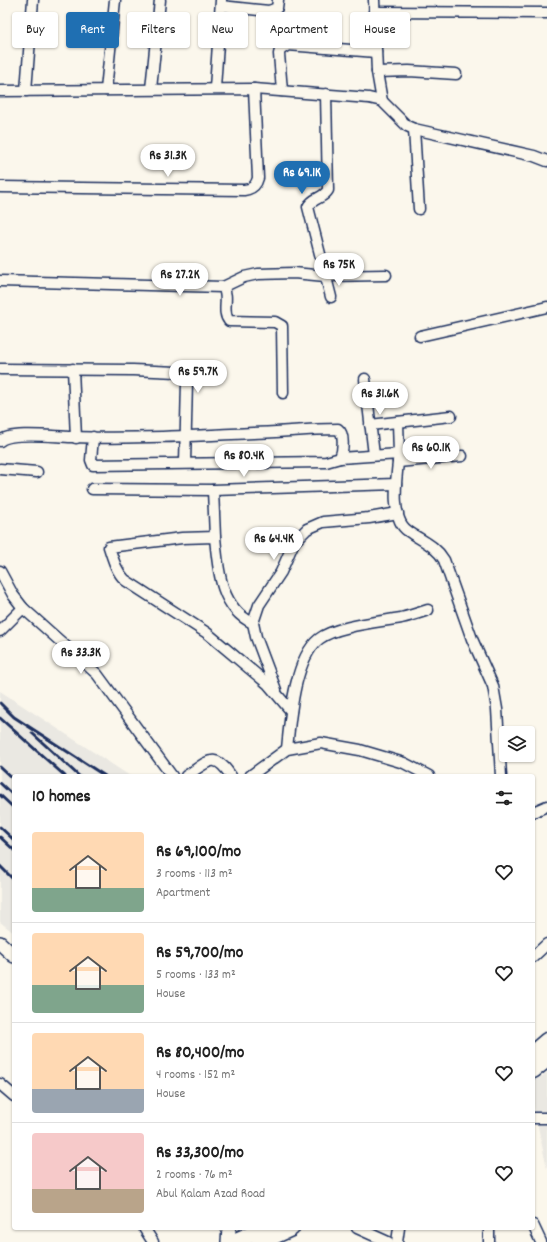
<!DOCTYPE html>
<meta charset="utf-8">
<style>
body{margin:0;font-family:Dekko,sans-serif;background:#f6f6f6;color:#222;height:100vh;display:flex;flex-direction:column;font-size:15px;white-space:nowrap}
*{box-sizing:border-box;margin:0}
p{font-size:13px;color:#767676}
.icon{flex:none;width:22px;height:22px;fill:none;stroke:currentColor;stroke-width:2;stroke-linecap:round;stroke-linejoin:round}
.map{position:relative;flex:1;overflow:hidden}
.details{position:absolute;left:12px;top:774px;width:523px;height:456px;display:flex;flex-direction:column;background:#fff;border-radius:4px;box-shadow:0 1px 3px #0004}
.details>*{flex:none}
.top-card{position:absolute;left:12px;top:12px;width:523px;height:36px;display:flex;gap:8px}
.fabs{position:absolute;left:499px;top:726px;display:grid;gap:8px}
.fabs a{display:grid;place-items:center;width:36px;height:36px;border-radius:4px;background:#fff;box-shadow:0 1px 3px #0004;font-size:20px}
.price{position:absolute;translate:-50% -34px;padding:0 9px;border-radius:14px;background:#fff;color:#222;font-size:13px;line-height:26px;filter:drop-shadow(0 1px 2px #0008)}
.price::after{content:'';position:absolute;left:50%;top:24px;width:12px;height:9px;margin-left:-6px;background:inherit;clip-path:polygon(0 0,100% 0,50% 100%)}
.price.selected{background:#1f6fb2;color:#fff}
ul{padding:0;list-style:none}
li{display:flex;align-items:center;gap:12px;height:100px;padding:0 20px}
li+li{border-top:1px solid #e0e0e0}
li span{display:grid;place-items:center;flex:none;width:112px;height:80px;border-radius:4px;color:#555}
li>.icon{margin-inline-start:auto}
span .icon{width:48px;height:48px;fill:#fffc;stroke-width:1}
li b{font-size:17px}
h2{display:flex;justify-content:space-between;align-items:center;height:48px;padding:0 20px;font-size:17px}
.chip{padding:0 14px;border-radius:4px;background:#fff;box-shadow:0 1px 3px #0004;font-size:14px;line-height:36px}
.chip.selected{background:#1f6fb2;color:#fff}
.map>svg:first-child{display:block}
</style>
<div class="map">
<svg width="547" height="1242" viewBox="0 0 547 1242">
<rect width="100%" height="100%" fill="#fbf7ec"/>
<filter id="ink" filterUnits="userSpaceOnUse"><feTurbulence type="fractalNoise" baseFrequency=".025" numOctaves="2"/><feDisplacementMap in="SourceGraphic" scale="8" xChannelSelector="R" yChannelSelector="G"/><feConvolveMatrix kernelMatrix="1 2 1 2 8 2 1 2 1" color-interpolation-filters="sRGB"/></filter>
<g filter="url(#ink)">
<g fill="#eae8e2">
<path d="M 0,691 L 130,776 L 14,776 L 14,933 L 0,922 Z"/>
<path d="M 547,1073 L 547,1169 L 533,1103 L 533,1082 Z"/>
</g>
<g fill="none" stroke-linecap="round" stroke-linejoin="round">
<g stroke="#1b2f5e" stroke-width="13">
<g id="minor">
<path d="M 374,0 L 377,72 L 382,101"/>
<path d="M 221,6 L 269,11 L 277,8 L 278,0"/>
<path d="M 374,12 L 547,13"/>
<path d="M 377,72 L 409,71 L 456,74"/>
<path d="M 215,88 L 221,0"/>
<path d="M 151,89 L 160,0"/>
<path d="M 106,90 L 115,0"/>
<path d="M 0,91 L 254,89 L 369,98 L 382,101 L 407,126 L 414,129 L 534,156 L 547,161"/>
<path d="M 26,91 L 33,0"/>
<path d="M 282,91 L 279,54 L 280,50 L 288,45 L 376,52"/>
<path d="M 326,94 L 328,190 C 323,199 313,197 308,207 L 331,297"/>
<path d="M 414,129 L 419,209"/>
<path d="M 0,187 L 244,190 C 252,189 256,186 258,178 L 254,89"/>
<path d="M 0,281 L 223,287 C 230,298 221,311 229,321 L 275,322 L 282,326 L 283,393"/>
<path d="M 223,287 L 244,277 L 258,274 L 294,273 L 325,276 L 386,275"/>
<path d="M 420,336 L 547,307"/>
<path d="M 0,369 L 133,370 L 176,372 L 183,374 L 187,382 L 185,463"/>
<path d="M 73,369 L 76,438"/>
<path d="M 365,379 L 374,455"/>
<path d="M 398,422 L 399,454"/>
<path d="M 370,425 L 451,416"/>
<path d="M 0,441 C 11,431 56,437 71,437 C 132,439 193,436 253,433 C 281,432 310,429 338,429 C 345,434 343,451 340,458 L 326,462 L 93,465 L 91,460 L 93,437"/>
<path d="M 340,458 L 399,454 C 397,473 389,519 408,531 C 422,541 435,545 444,560 L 472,639 L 493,686 L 497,709 L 501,776"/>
<path d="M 398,462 L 462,456"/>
<path d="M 0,469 L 37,472"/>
<path d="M 92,489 L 213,490 L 396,484"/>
<path d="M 213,490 L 215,537"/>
<path d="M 0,571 L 13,595 L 23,608 L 97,674 L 172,776"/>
<path d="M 253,623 C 220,608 218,569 215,537 L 182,538 L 109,547 C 113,559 116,571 125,580 L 207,633 L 268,684 L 291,711"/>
<path d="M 0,631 L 23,608"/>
<path d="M 276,690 L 256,637 L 253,623 L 259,605 L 281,572 L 294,542 L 307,529 L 323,522 L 369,518 L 398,513"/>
<path d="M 287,749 C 290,719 294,659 319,639 C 335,626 380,622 401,618 C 410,616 419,613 428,610"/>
<path d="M 186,776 C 208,762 214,750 231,776"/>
<path d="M 250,776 L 287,749 L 321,743 L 360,750 L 404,763 L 429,776"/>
<path d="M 533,812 L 547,806"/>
<path d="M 533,957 L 547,944"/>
<path d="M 0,1084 L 14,1096"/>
<path d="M 533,1118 L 547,1118"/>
<path d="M 533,1225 L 541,1242"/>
<path d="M 144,1228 L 153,1242"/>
<path d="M 357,1228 L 388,1242"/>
<path d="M 397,1242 L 399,1228"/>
<path d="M 489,1242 L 489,1228"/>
</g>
</g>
<g stroke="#1b2f5e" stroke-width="16">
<g id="tertiary">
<path d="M 0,943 L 14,956"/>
<path d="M 228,1242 L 229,1228"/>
</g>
</g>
<g stroke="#1b2f5e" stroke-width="19">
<g id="primary">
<path d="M 533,1053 L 547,1041"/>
<path d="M 533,1070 L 547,1059"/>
<path d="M 234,1242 L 265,1228"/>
<path d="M 260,1242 L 291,1228"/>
</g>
</g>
<use href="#minor" stroke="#fbf7ec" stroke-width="10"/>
<use href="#tertiary" stroke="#fbf7ec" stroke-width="13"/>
<use href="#primary" stroke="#fbf7ec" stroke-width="16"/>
<g stroke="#1b2f5e" stroke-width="3">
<path d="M 0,703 L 14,717 L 105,776"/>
<path d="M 0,718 L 65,776"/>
<path d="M 32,733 L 79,776"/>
<path d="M 0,767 L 14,780"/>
<path d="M 0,783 L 14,796"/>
<path d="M 0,795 L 14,808"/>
<path d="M 0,827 L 14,840"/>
<path d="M 0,837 L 14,850"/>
<path d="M 0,866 L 14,880"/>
</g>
</g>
</g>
</svg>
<div class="fabs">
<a><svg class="icon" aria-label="layers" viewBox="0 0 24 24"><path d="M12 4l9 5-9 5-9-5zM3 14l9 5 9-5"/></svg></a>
</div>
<b class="price" style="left:168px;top:178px">Rs 31.3K</b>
<b class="price selected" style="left:302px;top:195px">Rs 69.1K</b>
<b class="price" style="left:339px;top:287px">Rs 75K</b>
<b class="price" style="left:180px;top:297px">Rs 27.2K</b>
<b class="price" style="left:198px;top:394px">Rs 59.7K</b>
<b class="price" style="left:380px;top:416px">Rs 31.6K</b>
<b class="price" style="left:431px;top:470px">Rs 60.1K</b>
<b class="price" style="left:244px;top:478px">Rs 80.4K</b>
<b class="price" style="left:274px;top:561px">Rs 64.4K</b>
<b class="price" style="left:81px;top:675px">Rs 33.3K</b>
<div class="top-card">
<a class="chip">Buy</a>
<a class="chip selected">Rent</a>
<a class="chip">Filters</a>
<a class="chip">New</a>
<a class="chip">Apartment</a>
<a class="chip">House</a>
</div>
<section class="details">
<h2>10 homes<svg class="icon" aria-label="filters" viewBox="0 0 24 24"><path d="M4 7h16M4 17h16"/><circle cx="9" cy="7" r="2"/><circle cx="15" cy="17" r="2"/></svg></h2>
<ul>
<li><span style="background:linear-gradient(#ffd9b3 70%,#7fa58c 0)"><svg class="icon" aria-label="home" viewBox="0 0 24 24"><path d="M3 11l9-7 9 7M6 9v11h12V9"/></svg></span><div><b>Rs 69,100/mo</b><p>3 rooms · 113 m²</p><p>Apartment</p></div><svg class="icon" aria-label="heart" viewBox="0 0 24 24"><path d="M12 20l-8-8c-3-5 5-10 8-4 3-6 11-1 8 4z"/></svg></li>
<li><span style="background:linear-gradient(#ffd9b3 65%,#7fa58c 0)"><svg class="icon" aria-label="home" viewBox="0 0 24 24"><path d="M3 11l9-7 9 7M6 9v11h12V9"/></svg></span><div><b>Rs 59,700/mo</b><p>5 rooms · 133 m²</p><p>House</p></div><svg class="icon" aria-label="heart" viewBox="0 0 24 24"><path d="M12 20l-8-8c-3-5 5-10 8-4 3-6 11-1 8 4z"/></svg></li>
<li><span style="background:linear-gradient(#ffd9b3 70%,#9aa5b1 0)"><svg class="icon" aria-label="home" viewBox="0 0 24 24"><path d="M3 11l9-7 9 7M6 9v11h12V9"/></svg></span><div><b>Rs 80,400/mo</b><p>4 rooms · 152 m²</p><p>House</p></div><svg class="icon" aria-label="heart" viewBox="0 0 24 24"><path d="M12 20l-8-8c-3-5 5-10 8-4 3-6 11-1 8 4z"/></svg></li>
<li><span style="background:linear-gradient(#f6c9c9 70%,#b9a48a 0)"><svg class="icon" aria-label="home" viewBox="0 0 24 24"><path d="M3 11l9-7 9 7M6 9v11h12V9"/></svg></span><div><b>Rs 33,300/mo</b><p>2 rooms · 76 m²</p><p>Abul Kalam Azad Road</p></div><svg class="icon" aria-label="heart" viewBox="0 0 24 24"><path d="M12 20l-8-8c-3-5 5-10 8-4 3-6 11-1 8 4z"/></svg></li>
</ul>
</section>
</div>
